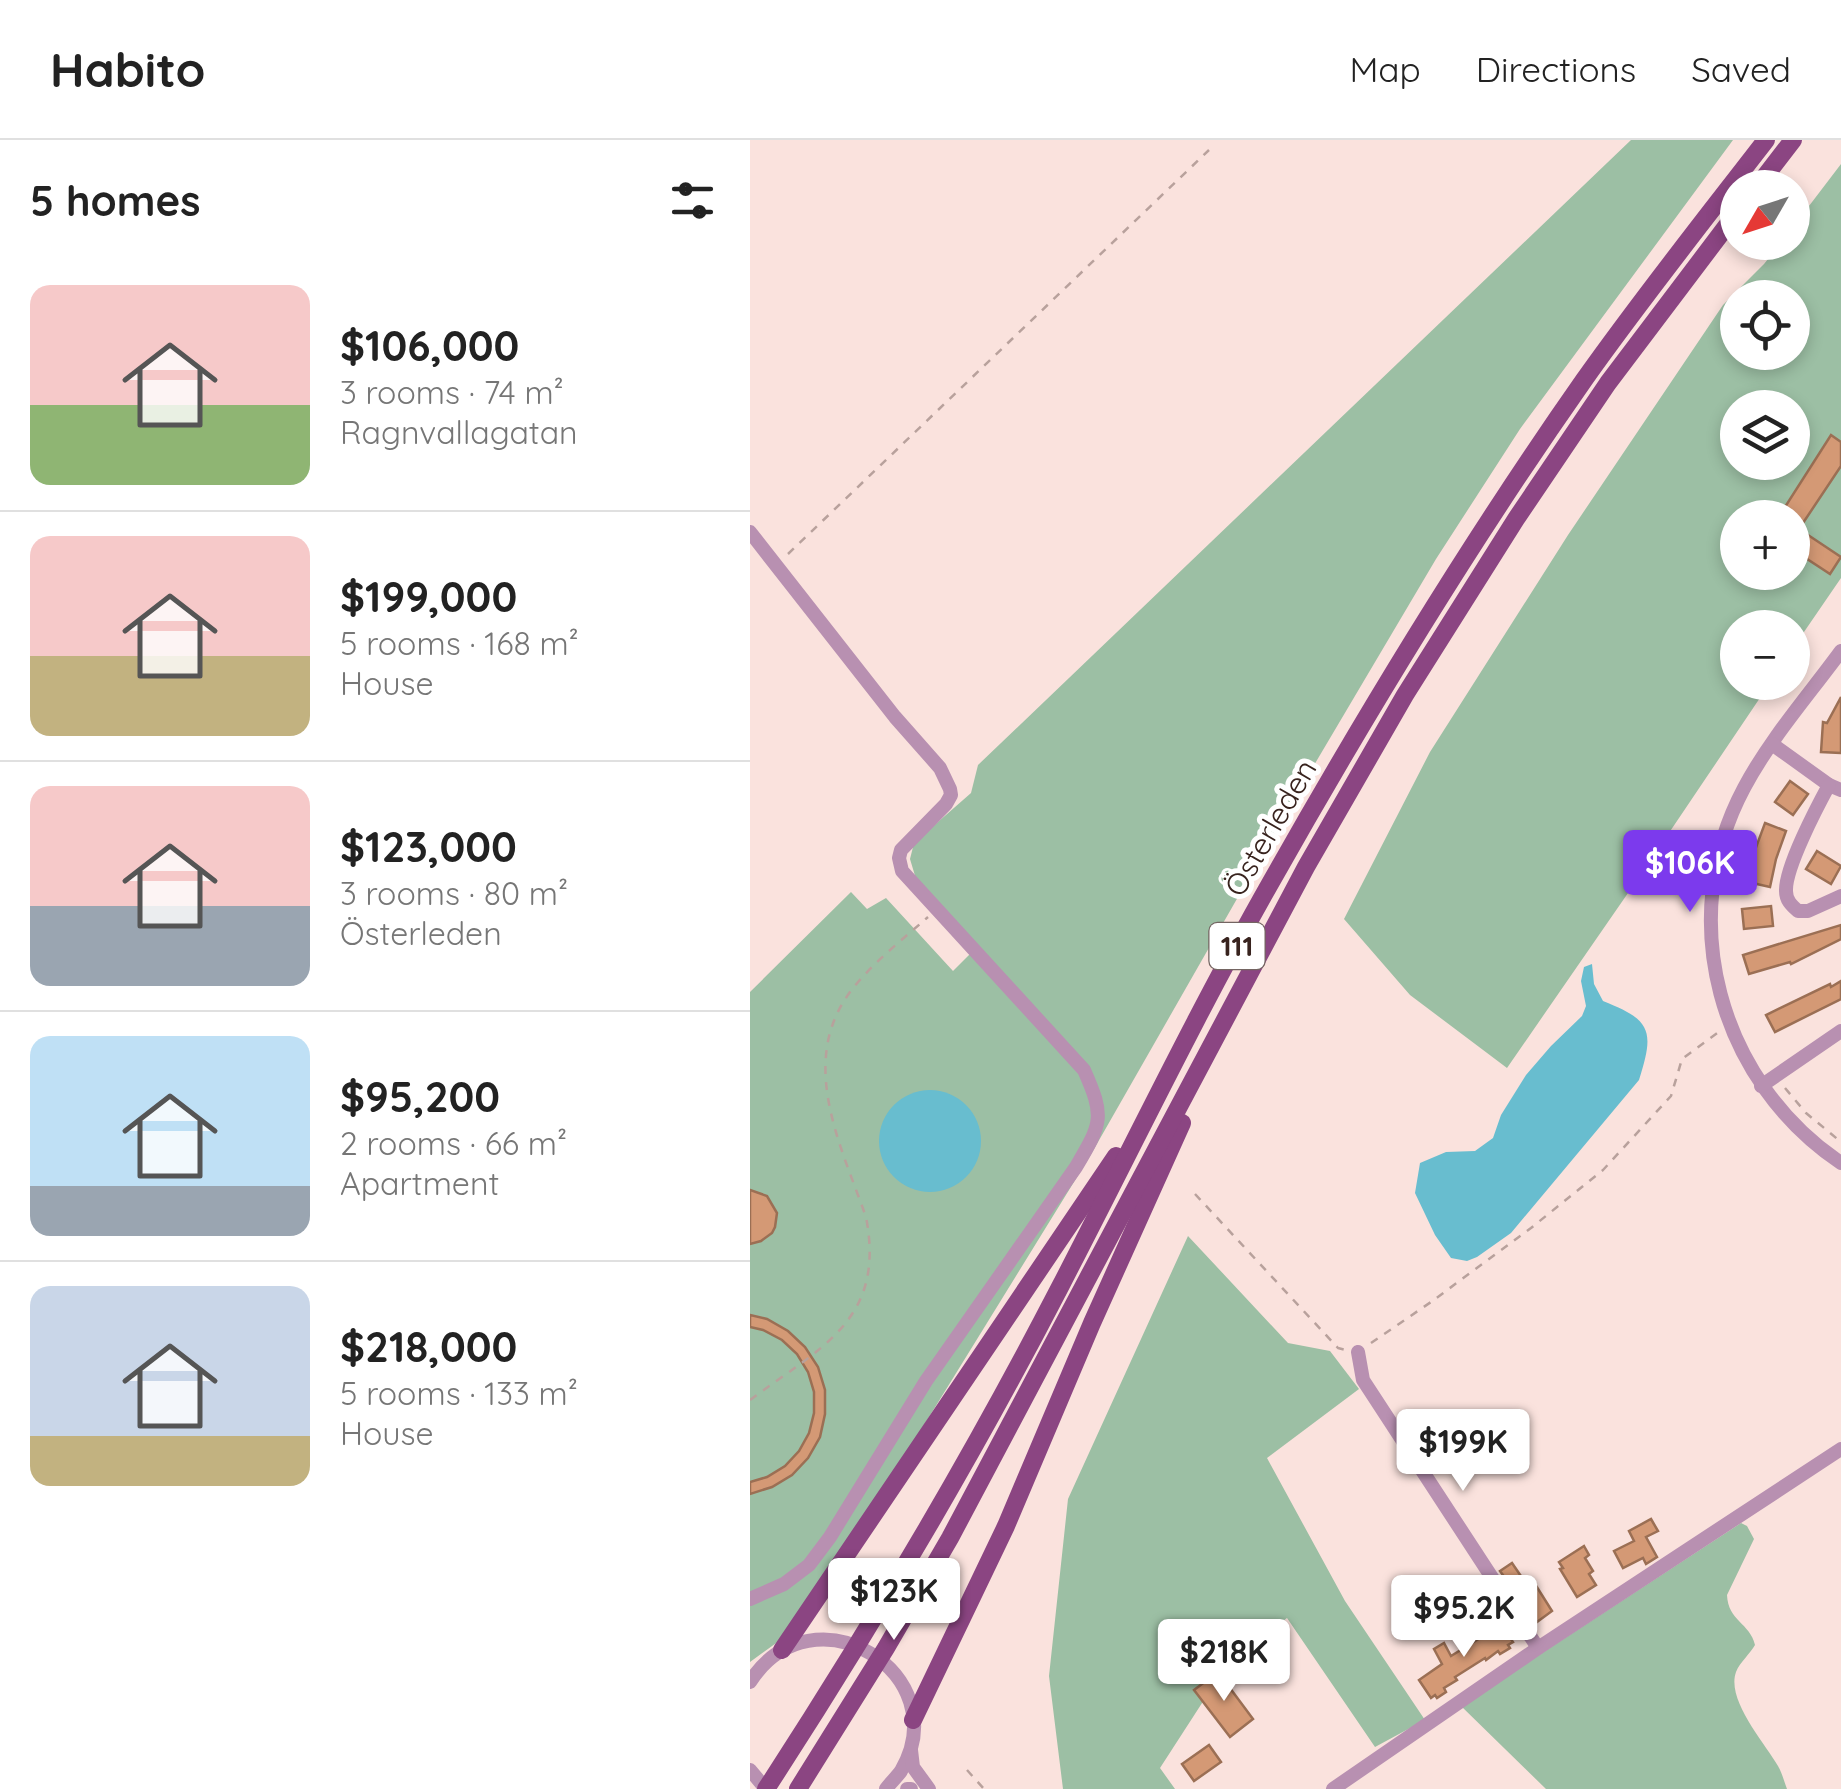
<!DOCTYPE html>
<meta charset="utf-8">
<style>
body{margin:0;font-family:Quicksand,sans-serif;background:#f2f2f2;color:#222;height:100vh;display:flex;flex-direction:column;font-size:38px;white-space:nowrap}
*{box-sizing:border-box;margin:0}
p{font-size:32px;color:#767676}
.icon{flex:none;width:55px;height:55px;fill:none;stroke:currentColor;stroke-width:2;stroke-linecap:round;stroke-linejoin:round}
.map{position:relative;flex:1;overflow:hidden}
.sheet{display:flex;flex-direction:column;background:#fff;width:750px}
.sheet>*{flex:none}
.needle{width:65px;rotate:231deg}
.fabs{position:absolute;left:970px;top:30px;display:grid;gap:20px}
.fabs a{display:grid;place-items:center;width:90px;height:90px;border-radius:50%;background:#fff;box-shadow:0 5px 15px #0003;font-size:50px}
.price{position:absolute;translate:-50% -85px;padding:0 22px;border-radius:10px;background:#fff;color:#222;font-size:32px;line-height:65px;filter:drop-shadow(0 2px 5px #0008)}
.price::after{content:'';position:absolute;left:50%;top:60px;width:30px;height:22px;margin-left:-15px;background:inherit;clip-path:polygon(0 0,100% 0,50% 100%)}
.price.selected{background:#7c3aed;color:#fff}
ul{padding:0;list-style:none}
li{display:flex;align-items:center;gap:30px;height:250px;padding:0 30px}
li+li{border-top:2px solid #e0e0e0}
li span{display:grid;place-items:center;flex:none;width:280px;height:200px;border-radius:20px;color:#555}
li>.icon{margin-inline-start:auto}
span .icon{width:120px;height:120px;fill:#fffc;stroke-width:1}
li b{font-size:42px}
h2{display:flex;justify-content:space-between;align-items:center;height:120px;padding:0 30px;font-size:42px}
header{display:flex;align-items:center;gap:60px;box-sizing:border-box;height:140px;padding:0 50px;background:#fff;border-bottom:2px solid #e0e0e0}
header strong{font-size:48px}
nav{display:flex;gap:55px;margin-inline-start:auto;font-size:35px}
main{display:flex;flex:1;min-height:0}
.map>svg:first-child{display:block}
</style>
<header>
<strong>Habito</strong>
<nav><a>Map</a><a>Directions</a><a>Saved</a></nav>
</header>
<main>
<section class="sheet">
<h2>5 homes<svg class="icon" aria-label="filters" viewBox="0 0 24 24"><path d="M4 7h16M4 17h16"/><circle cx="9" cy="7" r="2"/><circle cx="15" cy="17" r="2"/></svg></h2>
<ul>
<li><span style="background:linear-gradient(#f6c9c9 60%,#8fb573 0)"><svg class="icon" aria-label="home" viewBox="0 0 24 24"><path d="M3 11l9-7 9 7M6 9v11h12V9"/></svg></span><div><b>$106,000</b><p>3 rooms · 74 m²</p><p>Ragnvallagatan</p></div></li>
<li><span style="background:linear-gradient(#f6c9c9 60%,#c2b280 0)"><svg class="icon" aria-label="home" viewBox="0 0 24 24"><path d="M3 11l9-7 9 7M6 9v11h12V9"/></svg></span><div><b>$199,000</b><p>5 rooms · 168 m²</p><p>House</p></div></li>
<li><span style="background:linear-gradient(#f6c9c9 60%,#9aa5b1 0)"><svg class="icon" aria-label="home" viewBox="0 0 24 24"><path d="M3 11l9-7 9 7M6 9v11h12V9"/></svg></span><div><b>$123,000</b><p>3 rooms · 80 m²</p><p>Österleden</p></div></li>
<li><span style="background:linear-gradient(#bfe0f5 75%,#9aa5b1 0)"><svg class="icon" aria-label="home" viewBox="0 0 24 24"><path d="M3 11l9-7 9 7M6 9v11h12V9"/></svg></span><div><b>$95,200</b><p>2 rooms · 66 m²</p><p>Apartment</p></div></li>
<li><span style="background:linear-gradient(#c9d6e8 75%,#c2b280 0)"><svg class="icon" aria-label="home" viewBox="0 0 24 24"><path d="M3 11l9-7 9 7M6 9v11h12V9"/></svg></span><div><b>$218,000</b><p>5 rooms · 133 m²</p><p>House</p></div></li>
</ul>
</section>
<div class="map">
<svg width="1091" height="1649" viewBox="0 0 1091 1649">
<rect width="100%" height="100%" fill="#fae2dd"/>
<g fill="#9cbfa4" fill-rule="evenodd">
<path d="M 881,0 L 983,0 L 770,289 L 686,419 L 544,659 L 340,1016 L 150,1324 L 29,1501 L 0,1522 L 0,852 L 101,752 L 117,769 L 136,758 L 203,831 L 228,806 L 166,739 L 160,719 L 164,703 L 221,653 L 228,625 Z"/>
<path d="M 1091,24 L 1091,438 L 1043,508 L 1042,488 L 988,488 L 988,542 L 1020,543 L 896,727 L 757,928 L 660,855 L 594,779 L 680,612 L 818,395 L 973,165 L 1014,124 L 1031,103 L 1042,102 L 1043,87 ZM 988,158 L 1042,158 L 1042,212 L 988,212 ZM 988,268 L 1042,268 L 1042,322 L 988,322 ZM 988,378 L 1042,378 L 1042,432 L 988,432 Z"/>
<path d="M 438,1096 L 538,1203 L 580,1211 L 609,1249 L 517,1318 L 595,1461 L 675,1580 L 625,1607 L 537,1478 L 483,1517 L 476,1526 L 410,1628 L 425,1649 L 313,1649 L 299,1536 L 318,1359 Z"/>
<path d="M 991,1383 L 997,1386 L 1004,1399 L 977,1455 C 978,1481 1000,1483 1005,1505 C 1000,1514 990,1522 986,1532 C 976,1560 1015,1603 1028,1626 C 1032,1633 1034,1641 1037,1649 L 796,1649 L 711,1566 Z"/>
</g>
<g fill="#68bdcf">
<path d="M 842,824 L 844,844 L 853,861 C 901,880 905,890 889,940 L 761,1093 L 727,1117 L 717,1121 L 701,1118 L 685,1095 L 665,1053 L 670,1023 L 696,1012 L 725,1011 L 743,998 L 751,975 L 776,935 L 801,906 L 832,876 L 836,866 L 831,841 L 834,827 Z"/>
<circle cx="180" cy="1001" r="51"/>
</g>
<g fill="#d49975" stroke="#9b6f54" stroke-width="2.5">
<path d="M 1081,295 L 1091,302 L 1091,326 L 1049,389 L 1091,417 L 1080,434 L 1042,409 L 1042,378 L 1028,378 Z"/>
<path d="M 1091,557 L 1091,613 L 1071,612 L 1073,582 L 1077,583 Z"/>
<path d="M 1040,641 L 1058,654 L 1043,675 L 1025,662 Z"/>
<path d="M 1015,683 L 1036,691 L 1026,719 L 1020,747 L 998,742 L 1005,710 Z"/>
<path d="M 1067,711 L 1091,726 L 1081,744 L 1056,729 Z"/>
<path d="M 1021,766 L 1023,786 L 994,789 L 992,769 Z"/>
<path d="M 1091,785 L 1091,799 L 1041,824 L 1040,822 L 999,834 L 993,815 Z"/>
<path d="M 1091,841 L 1091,859 L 1025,892 L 1016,875 L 1080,844 L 1081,847 Z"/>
<path d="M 0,1050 L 17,1056 L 27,1073 L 25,1087 L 22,1093 L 11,1101 L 0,1104 Z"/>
<path d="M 0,1175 L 17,1179 L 38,1191 L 55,1207 L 68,1227 L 75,1250 L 75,1274 L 70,1297 L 58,1318 L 42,1335 L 22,1347 L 0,1354 L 0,1342 L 17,1337 L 35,1326 L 49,1311 L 59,1293 L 64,1273 L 64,1252 L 58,1232 L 47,1214 L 32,1200 L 13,1190 L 0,1187 Z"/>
<path d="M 901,1379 L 908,1391 L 896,1397 L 907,1417 L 896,1424 L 893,1418 L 873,1428 L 864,1411 L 884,1401 L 879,1391 Z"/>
<path d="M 834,1406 L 839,1415 L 835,1418 L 843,1431 L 839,1434 L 846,1445 L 827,1457 L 810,1429 L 813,1428 L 809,1422 Z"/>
<path d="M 762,1423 L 779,1448 L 785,1444 L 802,1471 L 787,1482 L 750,1431 Z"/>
<path d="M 685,1440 L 699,1463 L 681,1475 L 667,1451 Z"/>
<path d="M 751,1485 L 763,1502 L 758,1505 L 760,1508 L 750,1514 L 748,1511 L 736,1520 L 735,1518 L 705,1537 L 707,1540 L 694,1548 L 696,1552 L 687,1558 L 685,1555 L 681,1558 L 669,1540 L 692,1524 L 684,1509 L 694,1503 L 701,1516 Z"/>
<path d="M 468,1532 L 503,1579 L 480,1597 L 444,1550 Z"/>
<path d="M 459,1605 L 471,1622 L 444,1641 L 432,1624 Z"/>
</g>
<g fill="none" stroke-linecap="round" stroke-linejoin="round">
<g stroke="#b8a19c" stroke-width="2.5" stroke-dasharray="8 8" stroke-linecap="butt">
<path d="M 38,414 L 459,10"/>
<path d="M 1035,948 L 1056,973 L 1091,1002"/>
<path d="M 445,1054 L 588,1208 L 596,1210"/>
<path d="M 621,1203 L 681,1162 L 781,1088 L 853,1030 L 921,956 L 932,919 L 970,891"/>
<path d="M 0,1260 C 71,1207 136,1180 116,1077 C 90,1003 46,918 104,847 C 125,821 153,799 178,777"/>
<path d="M 217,1630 L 234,1649"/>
</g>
<g stroke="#b890b1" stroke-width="14">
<path d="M 0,392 L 145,577 L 190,628 L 200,649 L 201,655 L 196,664 L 151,710 L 149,718 L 152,731 L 334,930 C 355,977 352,983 326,1027 L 176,1241 L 80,1397 L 59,1425 L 34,1444 L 0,1459"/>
<path d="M 1091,511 C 1058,556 1020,599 994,648 C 924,779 969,941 1091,1023"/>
<path d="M 1022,604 L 1079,645 L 1091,650"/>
<path d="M 1079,645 C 1067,667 1035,728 1036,751 C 1036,760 1041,765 1048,771 L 1058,771 L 1091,756"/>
<path d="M 1011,946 L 1091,891"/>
<path d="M 608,1212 L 613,1240 L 788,1508"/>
<path d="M 0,1542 C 63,1444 208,1534 151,1631 C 147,1637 140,1643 136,1649"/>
<path d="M 161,1610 L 163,1627 L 179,1649"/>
<path d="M 0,1630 L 16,1649"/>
<path d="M 157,1649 L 161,1649"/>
<path d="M 583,1649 L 788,1508 L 1091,1309"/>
</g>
<g stroke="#8b4582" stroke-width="18">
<path d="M 1006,48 L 1043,0"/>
<path d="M 32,1510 L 366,1016"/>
<path d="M 163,1580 L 256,1386 L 342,1183 L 432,983"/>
<path d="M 16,1649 C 122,1486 221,1319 310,1147 C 380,1012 446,874 521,742 C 618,570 721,401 834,240 C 892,158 955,79 1016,0"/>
<path d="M 48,1649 L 136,1508 L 200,1398 L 556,727 L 655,555 L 766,379 L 858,243 L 988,71"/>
</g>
</g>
<g text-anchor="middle" stroke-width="10" stroke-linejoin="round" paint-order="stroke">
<rect fill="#fff" stroke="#746562" stroke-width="2.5" x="459.5" y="783" width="55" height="46" rx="8"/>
<g font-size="28" font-weight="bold" fill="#38231e">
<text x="487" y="816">111</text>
</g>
<g font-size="30" fill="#38231e" stroke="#fff">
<text transform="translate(521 688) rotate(-60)" y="10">Österleden</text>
</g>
</g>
</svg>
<div class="fabs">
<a><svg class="needle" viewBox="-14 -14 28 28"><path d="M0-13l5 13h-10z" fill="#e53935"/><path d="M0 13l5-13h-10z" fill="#767676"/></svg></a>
<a><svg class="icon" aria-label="locate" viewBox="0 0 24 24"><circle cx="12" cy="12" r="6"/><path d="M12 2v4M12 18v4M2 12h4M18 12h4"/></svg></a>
<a><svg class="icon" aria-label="layers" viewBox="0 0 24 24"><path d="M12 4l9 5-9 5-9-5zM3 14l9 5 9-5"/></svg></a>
<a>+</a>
<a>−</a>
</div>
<b class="price selected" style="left:940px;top:775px">$106K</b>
<b class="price" style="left:713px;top:1354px">$199K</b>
<b class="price" style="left:144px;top:1503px">$123K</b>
<b class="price" style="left:714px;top:1520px">$95.2K</b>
<b class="price" style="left:474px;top:1564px">$218K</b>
</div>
</main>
